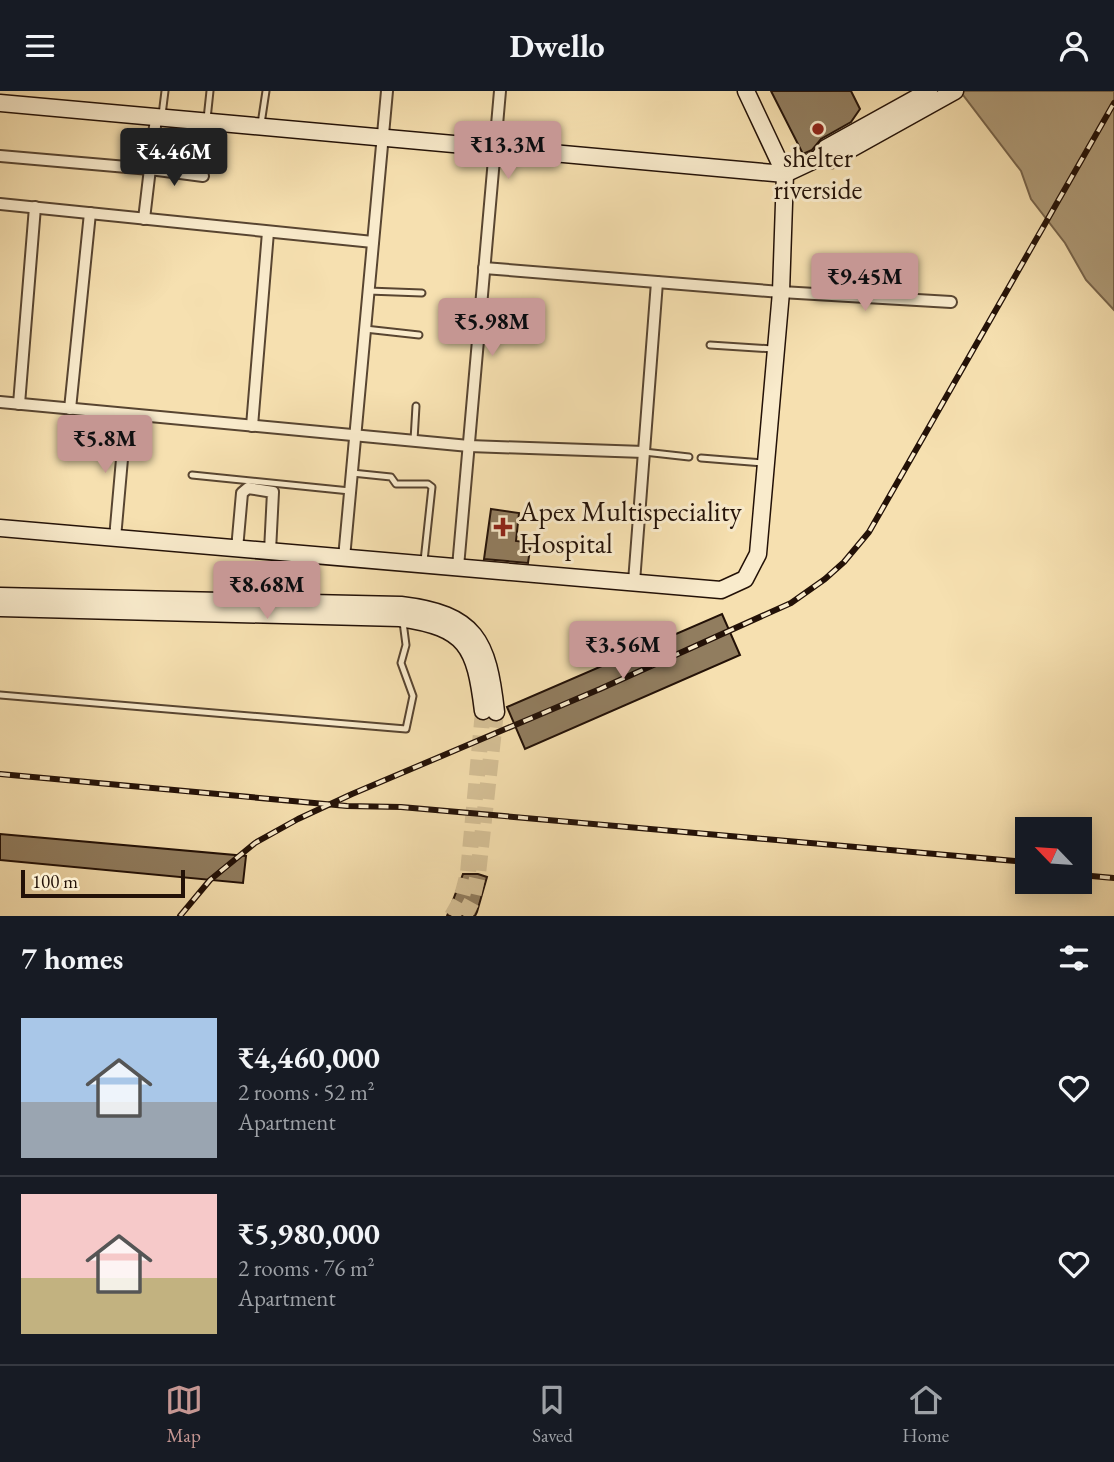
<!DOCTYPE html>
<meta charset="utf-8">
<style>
body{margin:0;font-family:"EB Garamond",serif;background:#242831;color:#f1f3f6;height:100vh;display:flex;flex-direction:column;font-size:26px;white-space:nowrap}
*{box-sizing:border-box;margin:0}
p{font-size:23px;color:#9ea1a6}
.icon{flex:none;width:38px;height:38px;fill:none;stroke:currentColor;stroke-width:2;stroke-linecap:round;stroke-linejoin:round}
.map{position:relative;height:825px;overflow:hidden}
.panel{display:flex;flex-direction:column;background:#171b24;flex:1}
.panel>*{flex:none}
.needle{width:46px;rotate:295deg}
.tools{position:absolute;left:1015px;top:726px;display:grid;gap:14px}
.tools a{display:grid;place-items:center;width:77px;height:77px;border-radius:0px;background:#171b24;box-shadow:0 4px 18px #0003;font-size:35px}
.scale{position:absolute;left:21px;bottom:18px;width:164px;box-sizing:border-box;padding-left:7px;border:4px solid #231107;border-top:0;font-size:19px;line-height:24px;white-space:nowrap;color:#231107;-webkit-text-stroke:5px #f9ebcc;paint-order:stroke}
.price{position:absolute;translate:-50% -60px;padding:0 16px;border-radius:7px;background:#c59692;color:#111;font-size:23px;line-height:46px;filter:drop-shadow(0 2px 4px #0008)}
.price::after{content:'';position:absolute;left:50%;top:42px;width:21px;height:16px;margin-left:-10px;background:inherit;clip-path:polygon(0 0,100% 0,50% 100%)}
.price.on{background:#222;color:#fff}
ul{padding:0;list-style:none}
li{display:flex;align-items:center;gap:21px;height:175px;padding:0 21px}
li+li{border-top:2px solid #363941}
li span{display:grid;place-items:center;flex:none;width:196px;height:140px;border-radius:0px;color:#555}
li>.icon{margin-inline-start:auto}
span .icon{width:84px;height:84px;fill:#fffc;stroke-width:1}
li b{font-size:30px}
h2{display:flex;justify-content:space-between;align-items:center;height:84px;padding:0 21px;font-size:30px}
header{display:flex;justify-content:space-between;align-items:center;height:91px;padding:0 21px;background:#171b24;font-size:32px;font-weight:700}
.tab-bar{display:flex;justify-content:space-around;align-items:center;height:98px;border-top:2px solid #363941;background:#171b24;font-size:19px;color:#9ea1a6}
.tab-bar a{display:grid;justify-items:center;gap:4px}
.tab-bar .on{color:#c59692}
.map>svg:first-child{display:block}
</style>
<header><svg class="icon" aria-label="menu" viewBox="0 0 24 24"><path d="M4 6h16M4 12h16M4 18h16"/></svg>Dwello<svg class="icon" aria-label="person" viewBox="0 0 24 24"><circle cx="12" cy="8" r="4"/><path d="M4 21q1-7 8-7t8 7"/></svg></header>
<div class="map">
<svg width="1114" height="825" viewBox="0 0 1114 825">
<rect width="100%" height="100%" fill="#f6e0b0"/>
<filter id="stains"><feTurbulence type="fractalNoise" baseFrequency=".00286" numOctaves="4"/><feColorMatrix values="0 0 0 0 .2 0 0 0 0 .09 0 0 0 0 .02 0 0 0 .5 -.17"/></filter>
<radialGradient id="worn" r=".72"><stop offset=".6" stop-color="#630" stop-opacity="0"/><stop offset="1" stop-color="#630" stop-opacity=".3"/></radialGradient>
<path fill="#ae9a77" stroke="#76634a" stroke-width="2" d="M 960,0 L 1114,0 L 1114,219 L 1086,189 L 1065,152 L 1031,108 L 1021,80 Z"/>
<g fill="#917d5f" stroke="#231107" stroke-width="2">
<path d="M 771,0 L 851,0 L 860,18 L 851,31 L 821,48 L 812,59 L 803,63 Z"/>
<path d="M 491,418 L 519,422 L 516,450 L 531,452 L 528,472 L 484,468 Z"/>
<path d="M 722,523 L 740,564 L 525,658 L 507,616 Z"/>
<path d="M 0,743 L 246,765 L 243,792 L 0,769 Z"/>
<path d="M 463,783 L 478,783 L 487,786 L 477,821 L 475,825 L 447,825 Z"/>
</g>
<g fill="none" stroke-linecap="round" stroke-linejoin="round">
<g stroke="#d6c197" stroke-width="16" stroke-dasharray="16 8" stroke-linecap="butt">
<path d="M 452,825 L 461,809 L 468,782 L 483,620"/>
<path d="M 464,825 L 472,810 L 478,783 L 496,621"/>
</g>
<g stroke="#584531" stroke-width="9">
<g id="lane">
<path d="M 162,24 L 165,0"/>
<path d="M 207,28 L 210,0"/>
<path d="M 261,33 L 266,0"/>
<path d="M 368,200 L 422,202"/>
<path d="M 365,238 L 419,244"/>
<path d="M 710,254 L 773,258"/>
<path d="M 414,349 L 416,315"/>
<path d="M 644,361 L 689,366"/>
<path d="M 701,367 L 763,372"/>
<path d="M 352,382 L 391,386 L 396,393 L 428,393 L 432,396 L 424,470"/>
<path d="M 192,384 L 350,400"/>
<path d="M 0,604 L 406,638 L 413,605 L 401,572 L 406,554 L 403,531"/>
</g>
</g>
<g stroke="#584531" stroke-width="14">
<g id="street">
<path d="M 0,65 L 150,78 L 203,85"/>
<path d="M 0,113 L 373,151"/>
<path d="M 144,128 L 156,27"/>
<path d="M 484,177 L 781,201 L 951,211"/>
<path d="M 0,311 L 469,355 L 644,361"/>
<path d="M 19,313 L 35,116"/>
<path d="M 70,318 L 90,122"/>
<path d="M 252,335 L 268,141"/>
<path d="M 115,447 L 126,323"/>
<path d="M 237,458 L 242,402 L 248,397 L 273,401 L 270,460"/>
<path d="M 344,467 L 387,0"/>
<path d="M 458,476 L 500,0"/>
<path d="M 634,491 L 657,191"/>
</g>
</g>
<g stroke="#231107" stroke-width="19">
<g id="secondary">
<path d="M 0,12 L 785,83 L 819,67 L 826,57 L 929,0"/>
<path d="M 819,67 L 831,69 L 955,0"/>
<path d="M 0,437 L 721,499 L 745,488 L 758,463 L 781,201 L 785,83 L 746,0"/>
<path d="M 0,505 L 401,514 C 476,523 488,549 496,621"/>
<path d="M 0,517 L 400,527 C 467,537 475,555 483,620"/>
</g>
</g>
<use href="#lane" stroke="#f9ebcc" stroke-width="5"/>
<use href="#street" stroke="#f9ebcc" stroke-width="10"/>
<use href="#secondary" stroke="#f9ebcc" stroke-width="16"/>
<g stroke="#231107" stroke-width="6">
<g id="rail">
<path d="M 0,683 L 347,715 L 401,716 L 1027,771"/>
<path d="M 1080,784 L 1114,787"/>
<path d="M 180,825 L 210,789 L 255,752 L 298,728 L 352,703 L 600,598 L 791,512 L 825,488 L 844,471 L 869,441 L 1114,12"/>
</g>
</g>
<use href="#rail" stroke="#f9ebcc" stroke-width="3.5" stroke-dasharray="10" stroke-linecap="butt"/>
</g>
<g fill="#8f2418" stroke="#f9ebcc" stroke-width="2.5">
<circle cx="818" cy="38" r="7"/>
<path d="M499.5 425.5h7v7h7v7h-7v7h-7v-7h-7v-7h7z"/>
</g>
<g text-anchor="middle" stroke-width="6" stroke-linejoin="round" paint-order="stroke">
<g font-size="28" fill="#231107" stroke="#f9ebcc">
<text x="818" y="76">shelter<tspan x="818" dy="32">riverside</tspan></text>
<text x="519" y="430" text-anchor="start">Apex Multispeciality<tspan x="519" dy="32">Hospital</tspan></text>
</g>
</g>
<rect width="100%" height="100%" filter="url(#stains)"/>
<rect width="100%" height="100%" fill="url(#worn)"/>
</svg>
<div class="tools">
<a><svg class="needle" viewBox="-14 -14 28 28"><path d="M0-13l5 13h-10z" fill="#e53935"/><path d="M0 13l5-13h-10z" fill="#9ea1a6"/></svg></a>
</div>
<div class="scale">100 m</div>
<b class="price" style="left:508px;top:90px">₹13.3M</b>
<b class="price on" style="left:174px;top:97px">₹4.46M</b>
<b class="price" style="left:865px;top:222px">₹9.45M</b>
<b class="price" style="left:492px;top:267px">₹5.98M</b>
<b class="price" style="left:105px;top:384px">₹5.8M</b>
<b class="price" style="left:267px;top:530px">₹8.68M</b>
<b class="price" style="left:623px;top:590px">₹3.56M</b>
</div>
<section class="panel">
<h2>7 homes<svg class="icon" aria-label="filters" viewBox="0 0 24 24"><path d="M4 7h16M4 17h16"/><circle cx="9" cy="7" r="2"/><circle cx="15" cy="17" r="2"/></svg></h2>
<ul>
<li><span style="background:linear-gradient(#a9c7e8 60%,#9aa5b1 0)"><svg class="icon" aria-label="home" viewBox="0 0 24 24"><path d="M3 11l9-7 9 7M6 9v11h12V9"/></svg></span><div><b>₹4,460,000</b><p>2 rooms · 52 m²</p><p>Apartment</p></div><svg class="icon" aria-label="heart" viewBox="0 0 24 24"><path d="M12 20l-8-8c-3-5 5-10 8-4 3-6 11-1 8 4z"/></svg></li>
<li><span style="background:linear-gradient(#f6c9c9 60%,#c2b280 0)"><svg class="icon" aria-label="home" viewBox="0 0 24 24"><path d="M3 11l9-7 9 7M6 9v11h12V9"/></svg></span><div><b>₹5,980,000</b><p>2 rooms · 76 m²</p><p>Apartment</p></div><svg class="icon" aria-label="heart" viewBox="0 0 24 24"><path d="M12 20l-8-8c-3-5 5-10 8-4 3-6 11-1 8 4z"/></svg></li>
</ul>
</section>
<nav class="tab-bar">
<a class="on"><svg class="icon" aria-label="map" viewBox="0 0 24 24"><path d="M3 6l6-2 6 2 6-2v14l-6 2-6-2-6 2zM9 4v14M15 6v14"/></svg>Map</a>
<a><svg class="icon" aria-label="saved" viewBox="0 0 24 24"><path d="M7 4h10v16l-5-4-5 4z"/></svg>Saved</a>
<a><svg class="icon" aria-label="home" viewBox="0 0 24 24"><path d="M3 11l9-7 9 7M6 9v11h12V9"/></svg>Home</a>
</nav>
